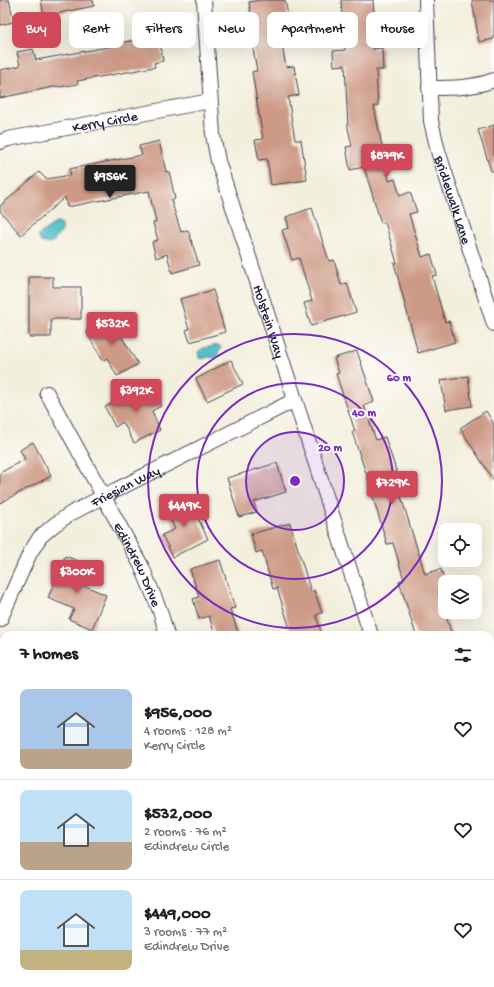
<!DOCTYPE html>
<meta charset="utf-8">
<style>
body{margin:0;font-family:"Gochi Hand",sans-serif;background:#f2f2f2;color:#202124;height:100vh;display:flex;flex-direction:column;font-size:15px;white-space:nowrap}
*{box-sizing:border-box;margin:0}
p{font-size:13px;color:#757577}
.icon{flex:none;width:22px;height:22px;fill:none;stroke:currentColor;stroke-width:2;stroke-linecap:round;stroke-linejoin:round}
.map{position:relative;flex:1;overflow:hidden}
.panel{position:absolute;left:0px;top:631px;width:494px;height:356px;display:flex;flex-direction:column;background:#fff;border-radius:12px 12px 0 0;box-shadow:0 4px 16px #0002}
.panel>*{flex:none}
.hud{position:absolute;left:12px;top:12px;width:470px;height:36px;display:flex;gap:8px}
.buttons{position:absolute;left:438px;top:523px;display:grid;gap:8px}
.buttons a{display:grid;place-items:center;width:44px;height:44px;border-radius:8px;background:#fff;box-shadow:0 4px 16px #0002;font-size:20px}
.price{position:absolute;translate:-50% -34px;padding:0 9px;border-radius:4px;background:#d1495b;color:#fff;font-size:13px;line-height:26px;filter:drop-shadow(0 1px 2px #0008)}
.price::after{content:'';position:absolute;left:50%;top:24px;width:12px;height:9px;margin-left:-6px;background:inherit;clip-path:polygon(0 0,100% 0,50% 100%)}
.price.selected{background:#222;color:#fff}
ul{padding:0;list-style:none}
li{display:flex;align-items:center;gap:12px;height:100px;padding:0 20px}
li+li{border-top:1px solid #e0e0e0}
li span{display:grid;place-items:center;flex:none;width:112px;height:80px;border-radius:8px;color:#555}
li>.icon{margin-inline-start:auto}
span .icon{width:48px;height:48px;fill:#fffc;stroke-width:1}
li b{font-size:17px}
h2{display:flex;justify-content:space-between;align-items:center;height:48px;padding:0 20px;font-size:17px}
.pill{padding:0 14px;border-radius:8px;background:#fff;box-shadow:0 4px 16px #0002;font-size:14px;line-height:36px}
.pill.selected{background:#d1495b;color:#fff}
.map>svg:first-child{display:block}
</style>
<div class="map">
<svg width="494" height="987" viewBox="0 0 494 987">
<rect width="100%" height="100%" fill="#fdfcf7"/>
<filter id="ink" filterUnits="userSpaceOnUse"><feTurbulence type="fractalNoise" baseFrequency=".025" numOctaves="2"/><feDisplacementMap in="SourceGraphic" scale="8" xChannelSelector="R" yChannelSelector="G"/><feConvolveMatrix kernelMatrix="1 2 1 2 8 2 1 2 1" color-interpolation-filters="sRGB"/></filter>
<filter id="wash" filterUnits="userSpaceOnUse"><feTurbulence type="fractalNoise" baseFrequency=".012" numOctaves="4" result="noise"/><feDisplacementMap in="SourceGraphic" scale="16" xChannelSelector="R" yChannelSelector="G"/><feGaussianBlur stdDeviation="0.9" result="paint"/><feColorMatrix in="noise" values="0 0 0 0 0 0 0 0 0 0 0 0 0 0 0 0 0 1.4 0 .05"/><feComposite in="paint" operator="in"/></filter>
<g filter="url(#wash)">
<rect width="100%" height="100%" fill="#f3efdd"/>
<g fill="#4fbdc8" stroke="#387082">
<path d="M 56,223 L 59,223 C 66,230 61,233 56,237 L 54,242 L 49,244 L 41,242 L 38,236 C 39,234 53,224 56,223 Z"/>
<path d="M 218,345 L 221,347 L 217,357 L 214,358 L 209,357 L 201,359 L 199,358 L 198,352 L 203,348 Z"/>
</g>
<g id="blocks">
<g fill="#cd9a86">
<path d="M 0,0 L 9,0 L 14,22 L 0,25 Z"/>
<path d="M 41,0 L 93,0 L 94,6 L 44,16 Z"/>
<path d="M 260,0 L 285,0 L 288,15 L 277,17 L 286,67 L 294,66 L 299,95 L 288,97 L 295,140 L 301,140 L 307,180 L 271,185 L 267,159 L 259,160 L 255,140 L 263,139 L 252,72 L 257,71 L 247,15 L 251,14 L 249,2 Z"/>
<path d="M 341,0 L 373,0 L 374,15 L 370,15 L 373,49 L 382,48 L 383,70 L 376,70 L 378,106 L 374,106 L 389,181 L 395,179 L 400,196 L 410,192 L 417,212 L 409,214 L 422,257 L 431,254 L 437,275 L 432,276 L 445,322 L 449,321 L 455,342 L 418,353 L 394,263 L 397,263 L 385,222 L 381,223 L 364,167 L 350,170 L 346,147 L 352,146 L 348,128 L 345,65 L 334,66 L 333,51 L 345,50 Z"/>
<path d="M 472,0 L 494,0 L 494,39 L 479,42 Z"/>
<path d="M 159,36 L 163,61 L 154,63 L 155,67 L 77,81 L 78,84 L 59,87 L 58,86 L 0,98 L 0,70 L 20,66 L 17,52 L 33,49 L 36,60 L 119,45 L 119,43 Z"/>
<path d="M 494,125 L 494,171 L 491,171 L 478,130 Z"/>
<path d="M 159,141 L 166,172 L 169,171 L 175,199 L 171,200 L 181,232 L 188,230 L 199,265 L 172,273 L 167,254 L 156,258 L 152,242 L 158,240 L 153,223 L 156,222 L 149,191 L 67,207 L 65,197 L 21,235 L 0,211 L 0,206 L 39,172 L 46,179 L 71,175 L 69,169 L 142,155 L 139,146 Z"/>
<path d="M 312,208 L 329,261 L 334,260 L 341,285 L 347,283 L 356,312 L 311,326 L 304,303 L 312,301 L 299,258 L 292,260 L 282,230 L 289,228 L 286,217 Z"/>
<path d="M 29,277 L 53,277 L 53,287 L 81,287 L 81,319 L 51,319 L 51,337 L 29,337 Z"/>
<path d="M 213,290 L 225,332 L 190,342 L 186,330 L 189,329 L 180,299 Z"/>
<path d="M 110,317 L 138,364 L 117,376 L 107,358 L 103,361 L 86,331 Z"/>
<path d="M 357,351 L 374,402 L 364,406 L 376,440 L 385,437 L 398,476 L 395,477 L 425,574 L 441,569 L 445,583 L 445,589 L 438,591 L 452,635 L 416,635 L 399,581 L 404,580 L 393,543 L 387,544 L 372,494 L 373,494 L 352,432 L 355,431 L 336,374 L 339,373 L 334,358 Z"/>
<path d="M 231,360 L 243,384 L 207,401 L 196,379 Z"/>
<path d="M 468,376 L 472,406 L 446,410 L 441,380 Z"/>
<path d="M 150,385 L 161,406 L 152,411 L 160,430 L 134,443 L 123,422 L 115,427 L 105,407 Z"/>
<path d="M 486,411 L 494,424 L 494,481 L 460,428 Z"/>
<path d="M 33,442 L 51,476 L 0,503 L 0,473 L 25,459 L 20,450 Z"/>
<path d="M 277,463 L 286,492 L 254,502 L 257,512 L 239,517 L 227,478 Z"/>
<path d="M 187,496 L 208,539 L 173,557 L 162,535 L 175,529 L 165,507 Z"/>
<path d="M 290,523 L 311,592 L 314,590 L 322,613 L 316,615 L 322,635 L 292,635 L 277,588 L 273,589 L 262,551 L 256,553 L 251,534 Z"/>
<path d="M 65,556 L 86,564 L 78,583 L 106,595 L 92,629 L 69,619 L 74,609 L 48,598 Z"/>
<path d="M 220,560 L 235,608 L 230,609 L 239,635 L 215,635 L 209,616 L 199,619 L 193,599 L 199,597 L 190,569 Z"/>
</g>
</g>
</g>
<g filter="url(#ink)">
<use href="#blocks" fill-opacity="0" stroke="#414153" stroke-width="1"/>
<g fill="none" stroke-linecap="round" stroke-linejoin="round">
<g stroke="#414153" stroke-width="16">
<g id="street">
<path id="s1" d="M 204,0 L 213,135 L 218,161 L 371,635"/>
<path id="s2" d="M 426,0 L 431,121 L 438,151 L 494,324"/>
<path d="M 429,88 C 452,88 473,88 494,80"/>
<path id="s3" d="M 0,142 L 8,139 L 210,101"/>
<path id="s4" d="M 47,393 L 142,567 L 160,611 L 167,635"/>
<path id="s5" d="M 0,620 L 30,553 L 40,537 L 54,525 L 70,514 L 102,497 L 295,400"/>
<path d="M 0,873 L 4,875"/>
<path d="M 281,987 L 285,983"/>
</g>
</g>
<use href="#street" stroke="#fff" stroke-width="14"/>
</g>
</g>
<circle cx="295" cy="481" r="49" fill="#7b2cbf" fill-opacity=".12"/>
<g fill="none" stroke="#7b2cbf" stroke-width="2">
<circle cx="295" cy="481" r="49"/>
<circle cx="295" cy="481" r="98"/>
<circle cx="295" cy="481" r="147"/>
</g>
<g text-anchor="middle" stroke-width="4" stroke-linejoin="round" paint-order="stroke">
<g font-size="14" fill="#22223b" stroke="#fdfcf7">
<text dy="5" stroke="none"><textPath href="#s3" startOffset="107">Kerry Circle</textPath></text>
<text dy="5" stroke="none"><textPath href="#s2" startOffset="203">Bridlewalk Lane</textPath></text>
<text dy="5" stroke="none"><textPath href="#s1" startOffset="330">Holstein Way</textPath></text>
<text dy="5" stroke="none"><textPath href="#s5" startOffset="192">Friesian Way</textPath></text>
<text dy="5" stroke="none"><textPath href="#s4" startOffset="194">Edindrew Drive</textPath></text>
</g>
</g>
<circle cx="295" cy="481" r="6" fill="#7b2cbf" stroke="#fdfcf7" stroke-width="2"/>
<g font-size="12" text-anchor="middle" font-weight="bold" fill="#7b2cbf" stroke="#fdfcf7" stroke-width="4" stroke-linejoin="round" paint-order="stroke">
<text x="399" y="381">60 m</text>
<text x="364" y="416">40 m</text>
<text x="330" y="451">20 m</text>
</g>
</svg>
<div class="buttons">
<a><svg class="icon" aria-label="locate" viewBox="0 0 24 24"><circle cx="12" cy="12" r="6"/><path d="M12 2v4M12 18v4M2 12h4M18 12h4"/></svg></a>
<a><svg class="icon" aria-label="layers" viewBox="0 0 24 24"><path d="M12 4l9 5-9 5-9-5zM3 14l9 5 9-5"/></svg></a>
</div>
<b class="price" style="left:387px;top:178px">$879K</b>
<b class="price selected" style="left:110px;top:199px">$956K</b>
<b class="price" style="left:112px;top:346px">$532K</b>
<b class="price" style="left:136px;top:413px">$392K</b>
<b class="price" style="left:392px;top:505px">$729K</b>
<b class="price" style="left:184px;top:528px">$449K</b>
<b class="price" style="left:77px;top:594px">$300K</b>
<div class="hud">
<a class="pill selected">Buy</a>
<a class="pill">Rent</a>
<a class="pill">Filters</a>
<a class="pill">New</a>
<a class="pill">Apartment</a>
<a class="pill">House</a>
</div>
<section class="panel">
<h2>7 homes<svg class="icon" aria-label="filters" viewBox="0 0 24 24"><path d="M4 7h16M4 17h16"/><circle cx="9" cy="7" r="2"/><circle cx="15" cy="17" r="2"/></svg></h2>
<ul>
<li><span style="background:linear-gradient(#a9c7e8 75%,#b9a48a 0)"><svg class="icon" aria-label="home" viewBox="0 0 24 24"><path d="M3 11l9-7 9 7M6 9v11h12V9"/></svg></span><div><b>$956,000</b><p>4 rooms · 128 m²</p><p>Kerry Circle</p></div><svg class="icon" aria-label="heart" viewBox="0 0 24 24"><path d="M12 20l-8-8c-3-5 5-10 8-4 3-6 11-1 8 4z"/></svg></li>
<li><span style="background:linear-gradient(#bfe0f5 65%,#b9a48a 0)"><svg class="icon" aria-label="home" viewBox="0 0 24 24"><path d="M3 11l9-7 9 7M6 9v11h12V9"/></svg></span><div><b>$532,000</b><p>2 rooms · 76 m²</p><p>Edindrew Circle</p></div><svg class="icon" aria-label="heart" viewBox="0 0 24 24"><path d="M12 20l-8-8c-3-5 5-10 8-4 3-6 11-1 8 4z"/></svg></li>
<li><span style="background:linear-gradient(#bfe0f5 75%,#c2b280 0)"><svg class="icon" aria-label="home" viewBox="0 0 24 24"><path d="M3 11l9-7 9 7M6 9v11h12V9"/></svg></span><div><b>$449,000</b><p>3 rooms · 77 m²</p><p>Edindrew Drive</p></div><svg class="icon" aria-label="heart" viewBox="0 0 24 24"><path d="M12 20l-8-8c-3-5 5-10 8-4 3-6 11-1 8 4z"/></svg></li>
</ul>
</section>
</div>
